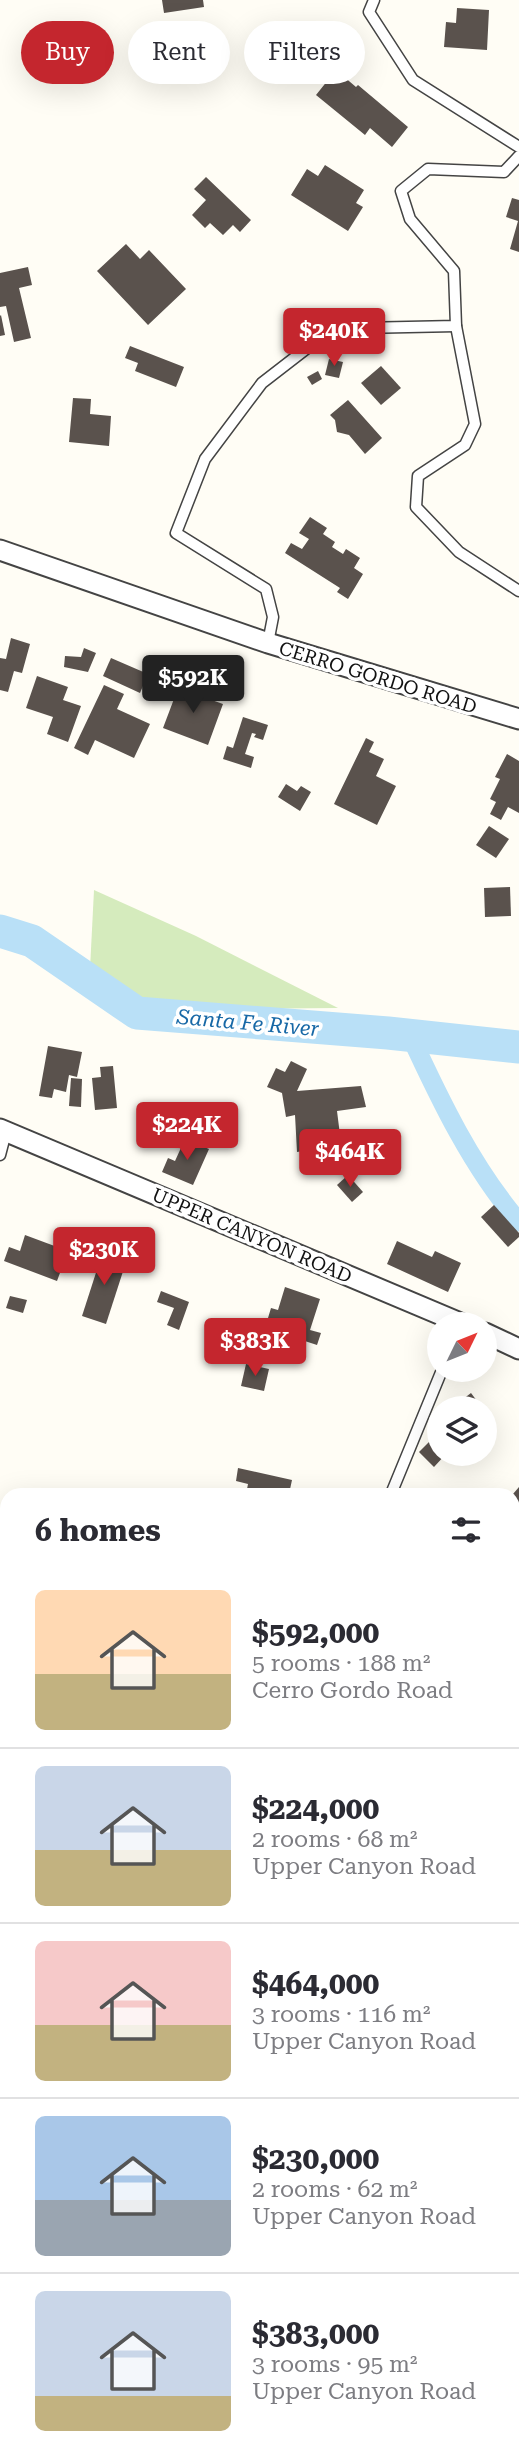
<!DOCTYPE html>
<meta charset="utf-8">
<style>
body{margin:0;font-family:"Roboto Serif",serif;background:#f2f2f3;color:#2b2b33;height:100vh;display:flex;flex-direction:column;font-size:26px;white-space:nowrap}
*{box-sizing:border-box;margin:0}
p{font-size:23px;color:#7c7c81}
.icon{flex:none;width:38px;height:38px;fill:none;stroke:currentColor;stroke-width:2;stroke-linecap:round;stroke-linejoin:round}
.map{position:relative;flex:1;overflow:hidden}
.sheet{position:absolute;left:0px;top:1488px;width:520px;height:975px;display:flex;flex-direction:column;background:#fff;border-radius:21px 21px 0 0;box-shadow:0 7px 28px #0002}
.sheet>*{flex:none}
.top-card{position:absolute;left:21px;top:21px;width:478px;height:63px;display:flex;gap:14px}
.needle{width:46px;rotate:47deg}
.controls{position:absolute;left:427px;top:1312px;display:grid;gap:14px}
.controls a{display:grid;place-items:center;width:70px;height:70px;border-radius:50%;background:#fff;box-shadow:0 7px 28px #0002;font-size:35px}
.price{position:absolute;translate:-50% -60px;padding:0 16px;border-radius:7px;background:#c4262e;color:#fff;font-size:23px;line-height:46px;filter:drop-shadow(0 2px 4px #0008)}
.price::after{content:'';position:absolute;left:50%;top:42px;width:21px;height:16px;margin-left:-10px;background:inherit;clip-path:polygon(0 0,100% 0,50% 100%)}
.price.selected{background:#222;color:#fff}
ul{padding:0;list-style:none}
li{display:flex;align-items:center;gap:21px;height:175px;padding:0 35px}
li+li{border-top:2px solid #e1e1e2}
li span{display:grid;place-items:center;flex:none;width:196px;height:140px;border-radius:10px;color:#555}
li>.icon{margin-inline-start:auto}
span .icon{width:84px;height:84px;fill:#fffc;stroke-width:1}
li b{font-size:30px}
h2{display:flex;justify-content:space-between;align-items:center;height:84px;padding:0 35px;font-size:30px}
.pill{padding:0 24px;border-radius:32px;background:#fff;box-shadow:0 7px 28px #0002;font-size:24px;line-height:63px}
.pill.selected{background:#c4262e;color:#fff}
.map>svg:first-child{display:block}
</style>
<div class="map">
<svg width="519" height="2461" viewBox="0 0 519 2461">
<rect width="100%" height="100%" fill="#fffdf5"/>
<g fill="#d5ebbd">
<path d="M 94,890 L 196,936 L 338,1008 L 222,1009 L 140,1002 L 90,969 Z"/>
<path d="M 519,2310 L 519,2461 L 464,2461 L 466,2455 L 513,2455 L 513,2327 Z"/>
</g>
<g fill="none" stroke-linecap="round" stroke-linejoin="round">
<path stroke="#b9e0f7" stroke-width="19" d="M 410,1035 C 440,1100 472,1167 519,1222"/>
<path stroke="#b9e0f7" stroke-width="33" d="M 0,931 L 32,941 L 137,1013 L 388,1033 L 519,1047"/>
</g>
<g fill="#5a524d">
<path d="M 162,0 L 203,0 L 204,7 L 164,13 Z"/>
<path d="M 457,8 L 489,10 L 487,50 L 444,47 L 446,22 L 456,23 Z"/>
<path d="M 336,70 L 356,87 L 358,85 L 408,127 L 392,147 L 370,128 L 365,135 L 316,95 Z"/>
<path d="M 325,165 L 364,190 L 356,203 L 363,207 L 348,231 L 291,195 L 307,169 L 318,176 Z"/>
<path d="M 206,177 L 251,220 L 240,232 L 233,225 L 223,235 L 210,223 L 205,228 L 192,215 L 206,200 L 194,189 Z"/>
<path d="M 512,198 L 519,200 L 519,252 L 510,249 L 518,221 L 506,217 Z"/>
<path d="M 126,244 L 140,259 L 149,250 L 186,289 L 148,325 L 97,271 Z"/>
<path d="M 28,267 L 32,285 L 19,288 L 31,338 L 14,342 L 6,306 L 0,307 L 0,273 Z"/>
<path d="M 1,315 L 5,335 L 0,336 L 0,316 Z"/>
<path d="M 130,346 L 184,367 L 176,387 L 135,371 L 138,363 L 125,358 Z"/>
<path d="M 329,359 L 343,362 L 339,378 L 325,375 Z"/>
<path d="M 381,366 L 401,388 L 381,405 L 361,383 Z"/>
<path d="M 318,371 L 322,379 L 312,385 L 307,377 Z"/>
<path d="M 73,398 L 91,399 L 90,414 L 111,416 L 109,446 L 69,442 Z"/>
<path d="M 348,400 L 382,438 L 365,454 L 349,435 L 337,432 L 335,420 L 330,415 Z"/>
<path d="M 310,517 L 327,528 L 323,534 L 335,542 L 332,547 L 343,554 L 346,549 L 360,558 L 354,568 L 363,574 L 348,599 L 337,592 L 340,588 L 285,553 L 291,543 L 302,549 L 309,539 L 299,533 Z"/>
<path d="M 11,638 L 30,644 L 22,673 L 14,671 L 8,692 L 0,690 L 0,658 L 6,659 Z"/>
<path d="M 84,648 L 96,653 L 88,672 L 64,667 L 65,656 L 81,657 Z"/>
<path d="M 111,658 L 148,674 L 140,693 L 103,676 Z"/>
<path d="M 37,676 L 68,687 L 63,700 L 81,706 L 68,742 L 47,734 L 53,717 L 26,708 Z"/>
<path d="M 180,683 L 191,687 L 189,692 L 223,704 L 208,745 L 163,728 Z"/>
<path d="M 104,685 L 124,694 L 117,709 L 150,724 L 134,758 L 95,740 L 88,755 L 74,748 Z"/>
<path d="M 243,717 L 268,725 L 263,740 L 254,737 L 256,734 L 252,733 L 245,754 L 254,757 L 251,768 L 223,759 L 227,746 L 233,748 Z"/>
<path d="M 366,738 L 374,742 L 369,752 L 384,759 L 376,776 L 396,786 L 377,825 L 334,804 Z"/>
<path d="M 507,754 L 519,761 L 519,813 L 508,807 L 501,820 L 490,814 L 496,802 L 490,799 L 500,779 L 495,777 Z"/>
<path d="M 286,784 L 297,791 L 301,786 L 311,792 L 300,811 L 278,797 Z"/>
<path d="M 489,826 L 509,839 L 496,858 L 476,845 Z"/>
<path d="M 510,887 L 511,916 L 485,917 L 484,888 Z"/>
<path d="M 48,1046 L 82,1052 L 77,1077 L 69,1075 L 66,1092 L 54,1089 L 52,1098 L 39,1096 Z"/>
<path d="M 291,1061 L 307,1069 L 297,1091 L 361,1086 L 366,1107 L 337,1111 L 340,1135 L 323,1136 L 323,1148 L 297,1152 L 295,1115 L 286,1117 L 282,1093 L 267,1087 L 276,1068 L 285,1072 Z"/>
<path d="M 113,1066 L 117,1108 L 95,1110 L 92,1078 L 101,1077 L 100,1067 Z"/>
<path d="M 71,1078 L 82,1079 L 81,1107 L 69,1106 Z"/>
<path d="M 185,1139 L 209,1149 L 193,1185 L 162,1172 L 168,1158 L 175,1161 Z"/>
<path d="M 348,1175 L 363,1192 L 352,1202 L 337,1185 Z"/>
<path d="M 494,1205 L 519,1233 L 519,1237 L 508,1247 L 481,1217 Z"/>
<path d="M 25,1235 L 68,1251 L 57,1281 L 4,1261 L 9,1247 L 20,1251 Z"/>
<path d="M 397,1241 L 432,1257 L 435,1251 L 461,1263 L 448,1292 L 387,1264 Z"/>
<path d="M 103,1251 L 127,1259 L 106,1324 L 82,1316 Z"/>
<path d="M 285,1287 L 320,1299 L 310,1330 L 321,1333 L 317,1345 L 265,1328 L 271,1308 L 278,1310 Z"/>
<path d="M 161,1291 L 189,1302 L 179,1330 L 167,1325 L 174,1308 L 157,1302 Z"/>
<path d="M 10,1296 L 27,1300 L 23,1313 L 6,1308 Z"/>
<path d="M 246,1364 L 269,1369 L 264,1391 L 241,1386 Z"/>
<path d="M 471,1393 L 483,1409 L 450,1409 Z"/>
<path d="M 485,1411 L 491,1420 L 485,1425 Z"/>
<path d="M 439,1432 L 439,1454 L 446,1454 L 434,1467 L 419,1452 Z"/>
<path d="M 238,1468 L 292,1480 L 289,1494 L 246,1494 L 248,1484 L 236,1481 Z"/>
<path d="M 519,1487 L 519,1506 L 513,1500 L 513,1494 Z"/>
<path d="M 518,1577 L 519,1625 L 515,1629 L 513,1626 L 513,1581 Z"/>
</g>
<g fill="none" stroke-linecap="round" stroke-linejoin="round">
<g stroke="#444" stroke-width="13">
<g id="service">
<path d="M 374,0 L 369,12 L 413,80 L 519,147"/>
<path d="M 456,326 L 475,424 L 465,445 L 418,476 L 416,507 L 459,552 L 519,591"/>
<path d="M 268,643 L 273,617 L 266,589 L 176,533 L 205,459 L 262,383 L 315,342 L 360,328 L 456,326 L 454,271 L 410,219 L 401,191 L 428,169 L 504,172 L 519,156"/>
<path d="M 0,1155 L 6,1132"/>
<path d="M 391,1494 L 442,1370"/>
<path d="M 0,1517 L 6,1519"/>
<path d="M 513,1688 L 519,1689"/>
</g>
</g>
<g stroke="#444" stroke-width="23">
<g id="minor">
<path d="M 0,550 L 268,643 L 519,719"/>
<path d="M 0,1129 L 465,1325"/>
<path d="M 485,1333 L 519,1349"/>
</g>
</g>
<use href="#service" stroke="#fff" stroke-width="10"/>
<use href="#minor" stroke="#fff" stroke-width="19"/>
</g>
<g text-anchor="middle" stroke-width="7" stroke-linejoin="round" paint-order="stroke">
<g font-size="19" fill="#111" stroke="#fff">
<text transform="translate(378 677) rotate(17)" y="7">CERRO GORDO ROAD</text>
<text transform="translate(252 1235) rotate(23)" y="7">UPPER CANYON ROAD</text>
</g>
<g font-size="21" font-style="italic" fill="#1768a6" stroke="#fff">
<text transform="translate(248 1023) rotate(5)" y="7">Santa Fe River</text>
</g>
</g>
</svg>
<div class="controls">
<a><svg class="needle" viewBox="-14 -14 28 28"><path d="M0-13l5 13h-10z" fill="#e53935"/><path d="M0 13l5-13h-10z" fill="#7c7c81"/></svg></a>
<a><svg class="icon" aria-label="layers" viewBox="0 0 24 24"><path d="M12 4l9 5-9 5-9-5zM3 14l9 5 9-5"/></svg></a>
</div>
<b class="price" style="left:334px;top:368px">$240K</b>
<b class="price selected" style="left:193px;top:715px">$592K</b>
<b class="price" style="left:187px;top:1162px">$224K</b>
<b class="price" style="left:350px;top:1189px">$464K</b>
<b class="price" style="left:104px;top:1287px">$230K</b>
<b class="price" style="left:255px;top:1378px">$383K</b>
<div class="top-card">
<a class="pill selected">Buy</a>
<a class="pill">Rent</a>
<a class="pill">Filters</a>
</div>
<section class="sheet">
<h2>6 homes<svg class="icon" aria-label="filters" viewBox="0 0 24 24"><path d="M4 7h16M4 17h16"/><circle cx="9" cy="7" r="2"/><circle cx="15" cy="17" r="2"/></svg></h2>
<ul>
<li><span style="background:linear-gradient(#ffd9b3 60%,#c2b280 0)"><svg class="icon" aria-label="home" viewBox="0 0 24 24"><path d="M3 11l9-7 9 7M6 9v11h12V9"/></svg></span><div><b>$592,000</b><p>5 rooms · 188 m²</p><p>Cerro Gordo Road</p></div></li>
<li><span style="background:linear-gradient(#c9d6e8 60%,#c2b280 0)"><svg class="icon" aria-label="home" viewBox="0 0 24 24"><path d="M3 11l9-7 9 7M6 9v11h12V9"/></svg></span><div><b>$224,000</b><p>2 rooms · 68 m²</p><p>Upper Canyon Road</p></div></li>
<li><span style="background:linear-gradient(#f6c9c9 60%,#c2b280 0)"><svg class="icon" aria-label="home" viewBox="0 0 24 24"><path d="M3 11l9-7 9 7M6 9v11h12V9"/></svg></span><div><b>$464,000</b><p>3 rooms · 116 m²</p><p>Upper Canyon Road</p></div></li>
<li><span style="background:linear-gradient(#a9c7e8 60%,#9aa5b1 0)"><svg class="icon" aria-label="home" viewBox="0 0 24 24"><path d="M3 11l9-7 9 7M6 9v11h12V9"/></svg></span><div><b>$230,000</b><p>2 rooms · 62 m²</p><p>Upper Canyon Road</p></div></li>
<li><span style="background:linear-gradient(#c9d6e8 75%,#c2b280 0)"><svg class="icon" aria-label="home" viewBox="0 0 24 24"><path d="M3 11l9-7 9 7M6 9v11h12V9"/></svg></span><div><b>$383,000</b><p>3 rooms · 95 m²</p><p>Upper Canyon Road</p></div></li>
</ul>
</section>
</div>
